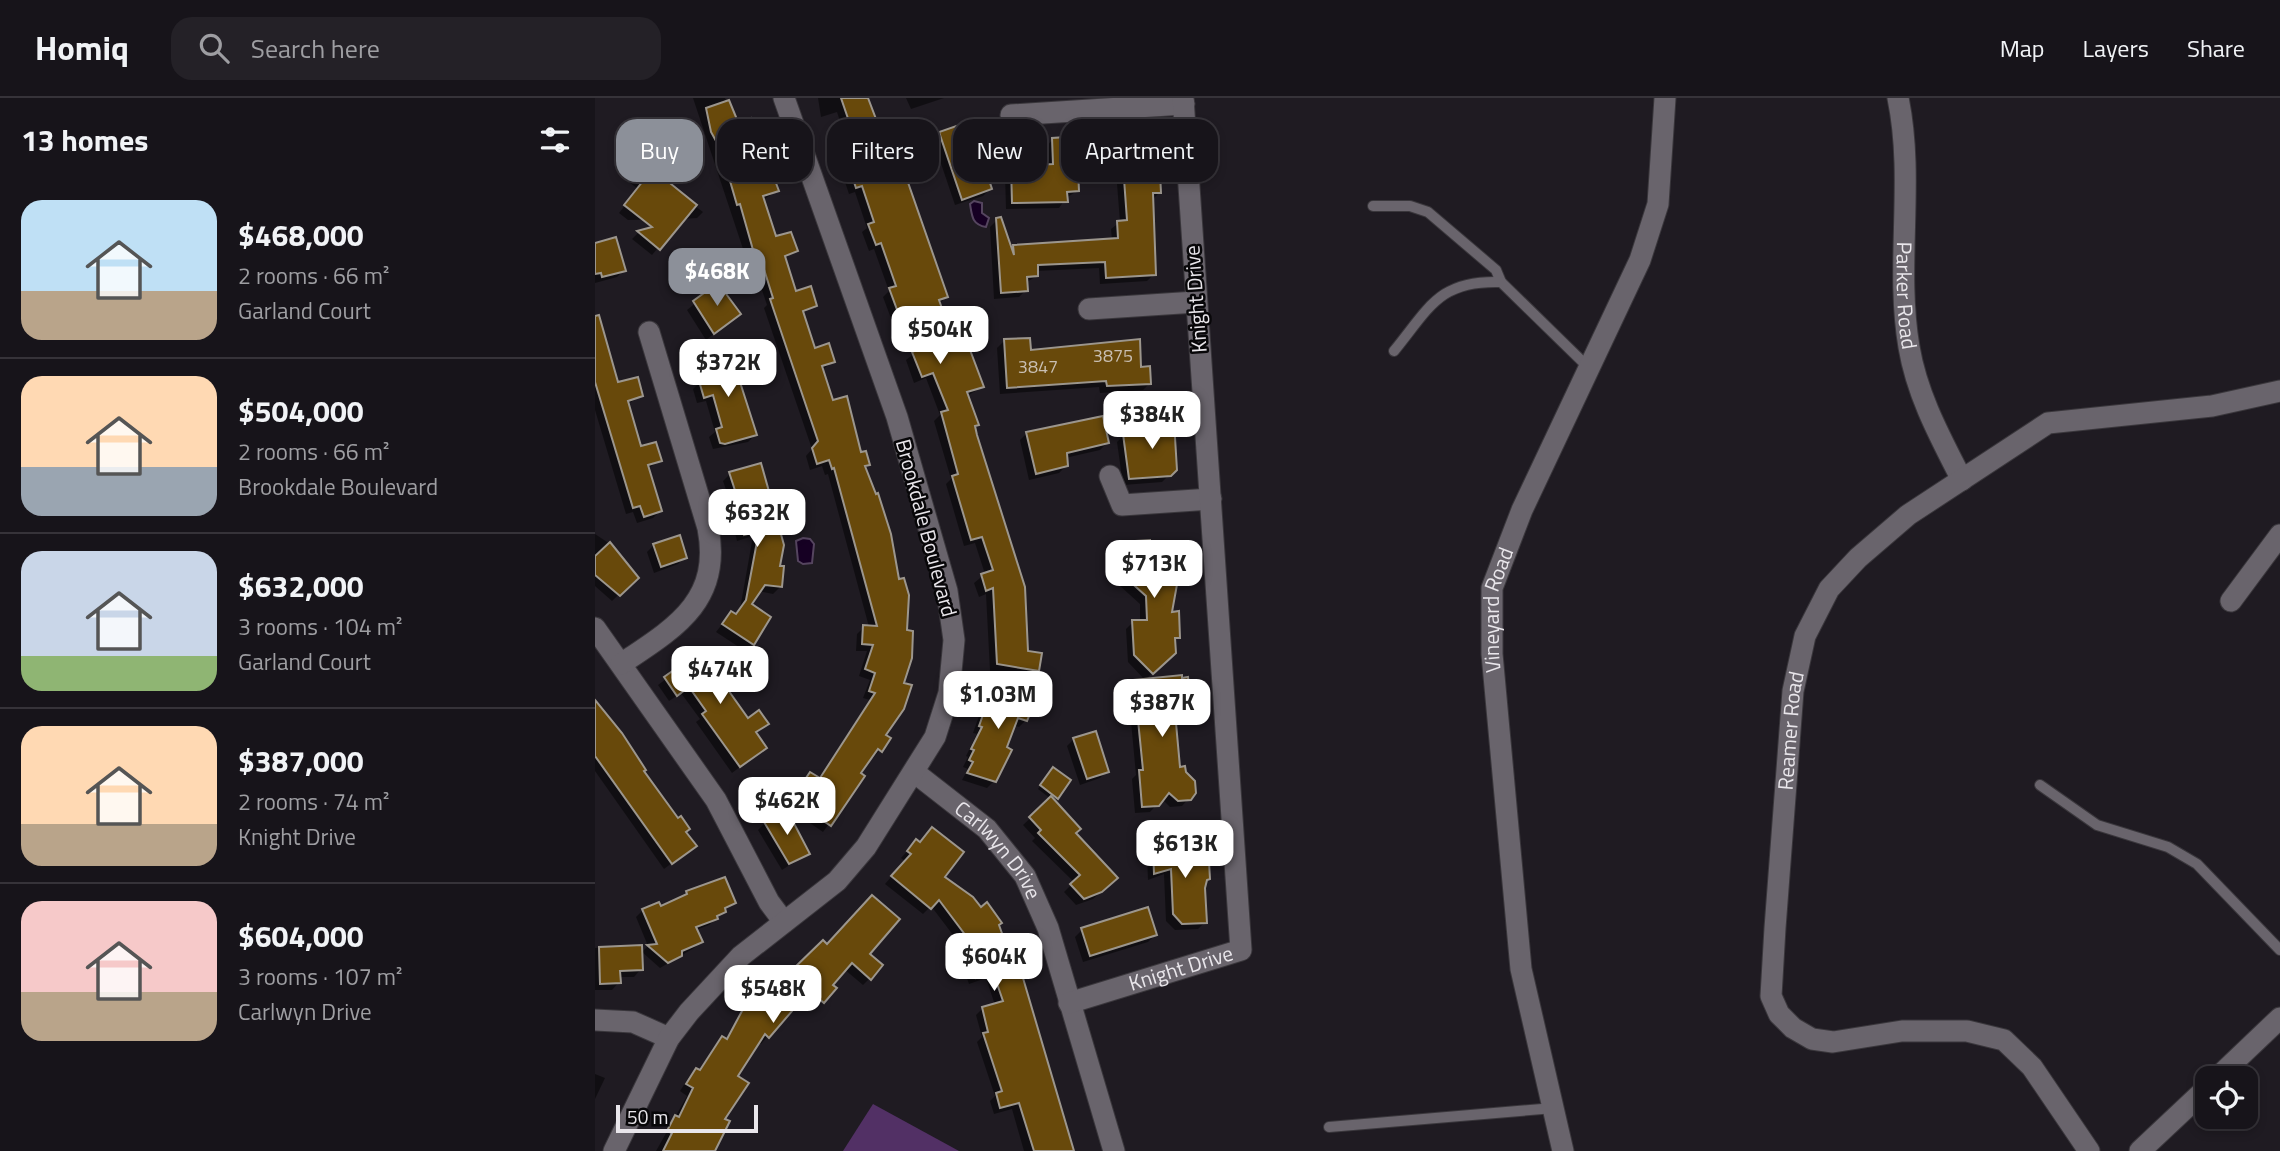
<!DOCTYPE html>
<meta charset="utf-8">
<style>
body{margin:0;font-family:"Titillium Web",sans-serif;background:#242127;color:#f1f3f6;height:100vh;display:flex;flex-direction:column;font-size:26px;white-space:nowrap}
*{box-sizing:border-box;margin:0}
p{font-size:23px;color:#9e9ea2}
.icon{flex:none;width:38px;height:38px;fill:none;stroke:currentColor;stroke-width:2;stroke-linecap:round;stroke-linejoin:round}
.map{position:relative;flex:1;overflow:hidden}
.details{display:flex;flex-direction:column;background:#17141a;width:595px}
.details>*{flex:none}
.banner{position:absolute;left:21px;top:21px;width:665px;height:63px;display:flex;gap:14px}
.controls{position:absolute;left:1600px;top:968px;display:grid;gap:14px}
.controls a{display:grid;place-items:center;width:63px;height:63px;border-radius:14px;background:#17141a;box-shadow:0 4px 10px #0003,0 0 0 2px #363339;font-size:35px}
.scale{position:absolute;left:21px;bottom:18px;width:142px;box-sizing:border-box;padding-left:7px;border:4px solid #e9e6eb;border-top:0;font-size:19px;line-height:24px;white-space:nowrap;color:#e9e6eb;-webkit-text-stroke:5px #080709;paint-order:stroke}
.price{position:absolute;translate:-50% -60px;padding:0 16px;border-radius:14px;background:#fff;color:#222;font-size:23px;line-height:46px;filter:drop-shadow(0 2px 4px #0008)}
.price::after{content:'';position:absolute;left:50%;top:42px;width:21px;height:16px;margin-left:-10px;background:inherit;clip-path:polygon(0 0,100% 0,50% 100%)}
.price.current{background:#8c9099;color:#fff}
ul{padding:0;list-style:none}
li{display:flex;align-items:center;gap:21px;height:175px;padding:0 21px}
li+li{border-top:2px solid #363339}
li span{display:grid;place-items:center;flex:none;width:196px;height:140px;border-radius:21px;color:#555}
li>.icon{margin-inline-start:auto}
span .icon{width:84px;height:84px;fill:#fffc;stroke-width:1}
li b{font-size:30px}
h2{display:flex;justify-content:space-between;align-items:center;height:84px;padding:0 21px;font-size:30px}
.tag{padding:0 24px;border-radius:21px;background:#17141a;box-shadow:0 4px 10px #0003,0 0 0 2px #363339;font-size:24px;line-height:63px}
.tag.current{background:#8c9099;color:#fff}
header{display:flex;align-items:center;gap:42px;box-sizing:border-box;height:98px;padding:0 35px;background:#17141a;border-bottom:2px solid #363339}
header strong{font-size:33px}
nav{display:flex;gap:38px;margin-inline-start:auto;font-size:24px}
.search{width:490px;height:63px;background:#242127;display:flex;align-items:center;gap:18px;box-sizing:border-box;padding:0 24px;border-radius:21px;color:#9e9ea2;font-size:26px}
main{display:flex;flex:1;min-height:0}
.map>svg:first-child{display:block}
</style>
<header>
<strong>Homiq</strong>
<div class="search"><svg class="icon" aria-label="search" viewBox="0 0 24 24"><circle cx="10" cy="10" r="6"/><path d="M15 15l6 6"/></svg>Search here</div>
<nav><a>Map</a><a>Layers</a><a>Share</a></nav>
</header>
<main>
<section class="details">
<h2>13 homes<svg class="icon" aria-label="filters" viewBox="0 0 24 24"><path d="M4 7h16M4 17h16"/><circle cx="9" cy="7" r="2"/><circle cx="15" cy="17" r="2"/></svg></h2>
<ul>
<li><span style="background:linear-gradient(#bfe0f5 65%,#b9a48a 0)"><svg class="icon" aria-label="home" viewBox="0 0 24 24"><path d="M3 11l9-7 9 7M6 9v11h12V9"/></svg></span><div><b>$468,000</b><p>2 rooms · 66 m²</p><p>Garland Court</p></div></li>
<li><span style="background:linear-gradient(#ffd9b3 65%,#9aa5b1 0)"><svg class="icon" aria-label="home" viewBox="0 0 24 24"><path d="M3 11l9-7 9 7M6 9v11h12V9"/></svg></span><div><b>$504,000</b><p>2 rooms · 66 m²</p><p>Brookdale Boulevard</p></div></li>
<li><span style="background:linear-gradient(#c9d6e8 75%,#8fb573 0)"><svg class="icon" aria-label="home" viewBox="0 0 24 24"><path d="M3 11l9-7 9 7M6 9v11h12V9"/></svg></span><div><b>$632,000</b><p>3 rooms · 104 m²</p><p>Garland Court</p></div></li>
<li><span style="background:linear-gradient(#ffd9b3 70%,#b9a48a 0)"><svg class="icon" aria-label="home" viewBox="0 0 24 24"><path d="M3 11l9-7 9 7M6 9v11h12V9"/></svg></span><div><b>$387,000</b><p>2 rooms · 74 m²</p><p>Knight Drive</p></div></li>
<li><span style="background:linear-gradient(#f6c9c9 65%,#b9a48a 0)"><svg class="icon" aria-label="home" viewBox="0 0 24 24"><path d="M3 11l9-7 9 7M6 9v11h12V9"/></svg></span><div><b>$604,000</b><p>3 rooms · 107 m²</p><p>Carlwyn Drive</p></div></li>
</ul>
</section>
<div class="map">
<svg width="1685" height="1053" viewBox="0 0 1685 1053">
<rect width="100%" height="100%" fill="#1f1b22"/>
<path fill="#523065" d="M 278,1006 L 364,1053 L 248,1053 Z"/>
<g fill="#160023" stroke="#55455f" stroke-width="2">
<path d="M 379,103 L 387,105 L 387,115 L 394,120 L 391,129 C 377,127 377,118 375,106 Z"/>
<path d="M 208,440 L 215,441 L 219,446 L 217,465 L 208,466 L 203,463 L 201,443 Z"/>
</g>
<g fill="#0007">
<path d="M 98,0 L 130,0 L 142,26 L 161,39 L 149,47 L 160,79 L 182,93 L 168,102 L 180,141 L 201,153 L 189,161 L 200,195 L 220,207 L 207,216 L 219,252 L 238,264 L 227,272 L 237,305 L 273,366 L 269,371 L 280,398 L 289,638 L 294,641 L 278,660 L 276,658 L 263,676 L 268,679 L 228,734 L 199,714 L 215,703 L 201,694 L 215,676 L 223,681 L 275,602 L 268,600 L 275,582 L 264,578 L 272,553 L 261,553 L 262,536 L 269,529 L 274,529 L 233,376 L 230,377 L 227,368 L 215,372 L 211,358 L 217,351 L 169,210 L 172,207 L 160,171 L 155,172 Z"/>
<path d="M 223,0 L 271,0 L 351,199 L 344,206 L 357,244 L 387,289 L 372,298 L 432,555 L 442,572 L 435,579 L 395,573 L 391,496 L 384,499 L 379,485 L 390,476 L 380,445 L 369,448 L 351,386 L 356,381 L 339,323 L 345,317 L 331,280 L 319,285 L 311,262 L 321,254 L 309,219 L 297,223 L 288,199 L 294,193 L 279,151 L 274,153 L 267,134 L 272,130 L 260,94 L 254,96 L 239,51 L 251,42 L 242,14 L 226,19 Z"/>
<path d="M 311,0 L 349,0 L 316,11 Z"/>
<path d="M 561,34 L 565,94 L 557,102 L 559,176 L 552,183 L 505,186 L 504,170 L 441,173 L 442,178 L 430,185 L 431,192 L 424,199 L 399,201 L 395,129 L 402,122 L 415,152 L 419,148 L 517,142 L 516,131 L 525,124 L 521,73 L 482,76 L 482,93 L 471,100 L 464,110 L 411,111 L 410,76 L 417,69 L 451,68 L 451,49 L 458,41 Z"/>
<path d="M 345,35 L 377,53 L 395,91 L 388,98 L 360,107 L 338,42 Z"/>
<path d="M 38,61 L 108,114 L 102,120 L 87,121 L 57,157 L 37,141 L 43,135 L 85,121 L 33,122 L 24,115 L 43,91 L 25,77 Z"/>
<path d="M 0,146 L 29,172 L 22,179 L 0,185 Z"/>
<path d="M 123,187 L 144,216 L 111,242 L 92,212 Z"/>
<path d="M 409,243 L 434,254 L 545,271 L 555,285 L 548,292 L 505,295 L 504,289 L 405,296 L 402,250 Z"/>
<path d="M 0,246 L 22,286 L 46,297 L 32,307 L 45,350 L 65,363 L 52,371 L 65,413 L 58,420 L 42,425 L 38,414 L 31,416 L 0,312 Z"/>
<path d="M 107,266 L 160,337 L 153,344 L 118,351 L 114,339 L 120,334 L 111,303 L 102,305 L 98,291 L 103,286 L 100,273 Z"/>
<path d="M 549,327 L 580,371 L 567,384 L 528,387 L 522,344 L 529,337 L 542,337 Z"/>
<path d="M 432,335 L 512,345 L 505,352 L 470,360 L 471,368 L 464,375 L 434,382 L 425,342 Z"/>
<path d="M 164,367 L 185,489 L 178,496 L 164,493 L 155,507 L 157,546 L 150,553 L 121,534 L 136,515 L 140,517 L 145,511 L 158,438 L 142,443 L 138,427 L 142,423 L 128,383 L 135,376 Z"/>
<path d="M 0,436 L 15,446 L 41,480 L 17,503 L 0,488 Z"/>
<path d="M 579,445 L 575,515 L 583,539 L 579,543 L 579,555 L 550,582 L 533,564 L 531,531 L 538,524 L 545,524 L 545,506 L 524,487 L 518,453 L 525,446 Z"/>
<path d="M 59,447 L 90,459 L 83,466 L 59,475 L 52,454 Z"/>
<path d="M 110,552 L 153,622 L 171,626 L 160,636 L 170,650 L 137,675 L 101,624 L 105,621 L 86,595 L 74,603 L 63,587 Z"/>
<path d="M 540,583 L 594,606 L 582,613 L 583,624 L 580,628 L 583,671 L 594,700 L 587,708 L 575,709 L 567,701 L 555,714 L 540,715 L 537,681 L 541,677 L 533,591 Z"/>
<path d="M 399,588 L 431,622 L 424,629 L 418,627 L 399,683 L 392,690 L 367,682 L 373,671 L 368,669 L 373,659 L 371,658 L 382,636 L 378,635 L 392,595 Z"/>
<path d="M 0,605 L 99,748 L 69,771 L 0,673 Z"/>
<path d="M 479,641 L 512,673 L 505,680 L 485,687 L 472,648 Z"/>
<path d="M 455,674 L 461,699 L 458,703 L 479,735 L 521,780 L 498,801 L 481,807 L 469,794 L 479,784 L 437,743 L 440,740 L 428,727 L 456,701 L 443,691 Z"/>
<path d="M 170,725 L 213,755 L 187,772 L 163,732 Z"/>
<path d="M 315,750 L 402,827 L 476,1053 L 429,1053 L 417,1011 L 399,1016 L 395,1003 L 400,998 L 382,944 L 387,939 L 381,917 L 388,910 L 400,907 L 391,880 L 374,886 L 367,866 L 374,858 L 336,808 L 328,816 L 290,786 L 310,763 L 306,760 Z"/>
<path d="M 559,751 L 610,784 L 610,824 L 603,831 L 580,832 L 571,823 L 569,776 L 553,782 L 552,758 Z"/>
<path d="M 92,794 L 139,804 L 114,827 L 101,832 L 106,844 L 99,850 L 65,870 L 47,854 L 53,848 L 41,819 L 48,812 L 65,810 L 85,801 Z"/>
<path d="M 487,832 L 560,837 L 553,844 L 488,864 L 480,839 Z"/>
<path d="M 46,848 L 46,871 L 39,879 L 24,879 L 24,884 L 17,892 L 0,892 L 0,850 Z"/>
<path d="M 232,848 L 272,856 L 275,880 L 268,887 L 249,871 L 221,910 L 210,901 L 198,914 L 196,912 L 166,946 L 163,943 L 99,1053 L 61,1053 L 92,998 L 85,993 L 94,979 L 103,973 L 121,947 L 128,940 L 130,942 L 151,910 L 161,906 Z"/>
<path d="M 0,976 L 10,980 L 0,1001 Z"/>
</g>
<g fill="#68490b" stroke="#9c968d" stroke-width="2">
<path d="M 246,0 L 273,0 L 294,55 L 302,53 L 353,199 L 344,202 L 358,242 L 366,239 L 369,245 L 372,244 L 389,289 L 372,294 L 384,327 L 380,328 L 382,337 L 430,489 L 433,553 L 447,555 L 444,573 L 402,566 L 398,490 L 391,493 L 386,476 L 398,472 L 387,439 L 376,442 L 357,378 L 363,376 L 346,314 L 353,312 L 338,275 L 327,279 L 317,254 L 328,249 L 316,213 L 304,217 L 294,190 L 301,188 L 286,145 L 281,147 L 273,126 L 279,124 L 267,88 L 261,90 L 245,42 L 259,38 Z"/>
<path d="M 134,2 L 143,24 L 156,20 L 163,39 L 150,44 L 161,77 L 176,72 L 184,93 L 168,98 L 181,138 L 196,134 L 203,153 L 190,158 L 201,193 L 216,188 L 222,208 L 208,213 L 220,250 L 234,245 L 240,264 L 227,268 L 238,302 L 252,298 L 266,354 L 271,353 L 275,367 L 270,368 L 281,396 L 283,395 L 296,436 L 304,481 L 309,480 L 314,497 L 312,532 L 318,533 L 317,560 L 309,585 L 317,587 L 309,611 L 291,637 L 296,640 L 287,654 L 283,651 L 266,675 L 270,678 L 236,728 L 204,706 L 223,696 L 207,686 L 215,674 L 225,680 L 280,595 L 274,593 L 280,575 L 270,571 L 278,547 L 267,546 L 268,527 L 282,528 L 239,370 L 237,371 L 234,362 L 222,366 L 217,350 L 223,343 L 175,201 L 178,200 L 167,165 L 162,166 L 145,106 L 142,107 L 126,52 L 116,34 L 111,10 Z"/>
<path d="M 370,25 L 378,50 L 383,49 L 397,91 L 367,102 L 344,34 Z"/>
<path d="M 563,33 L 566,95 L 558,95 L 561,177 L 511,180 L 510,164 L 443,167 L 443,178 L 432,179 L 433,193 L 406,195 L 401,120 L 406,119 L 419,157 L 418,147 L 523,140 L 522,123 L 532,122 L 528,67 L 483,70 L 484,93 L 472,94 L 473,104 L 417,105 L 416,68 L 458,66 L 457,40 Z"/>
<path d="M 51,51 L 84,77 L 76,86 L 102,107 L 65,152 L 42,133 L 57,129 L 29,107 L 48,83 L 31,69 L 45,52 L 48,54 Z"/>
<path d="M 21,139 L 31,173 L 7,179 L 6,175 L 0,176 L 0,145 Z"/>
<path d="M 123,185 L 146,216 L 119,236 L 98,203 Z"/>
<path d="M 4,217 L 23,284 L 43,279 L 48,298 L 33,303 L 46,348 L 61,344 L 67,363 L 53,367 L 67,413 L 49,419 L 45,408 L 38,410 L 0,284 L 0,218 Z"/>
<path d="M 435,240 L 436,252 L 545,241 L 546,269 L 555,268 L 556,286 L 512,288 L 511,283 L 412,290 L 409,241 Z"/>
<path d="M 136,256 L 162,337 L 130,346 L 125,345 L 121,331 L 127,329 L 118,297 L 109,300 L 104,283 L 110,281 L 106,265 Z"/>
<path d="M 508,318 L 514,345 L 472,355 L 473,368 L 441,376 L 431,334 Z"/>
<path d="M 579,323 L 582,372 L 576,378 L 534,381 L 528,336 L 549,334 L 548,325 Z"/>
<path d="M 166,365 L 189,447 L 185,468 L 189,468 L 187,489 L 170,487 L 157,506 L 176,519 L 159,547 L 127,526 L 136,513 L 141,516 L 151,502 L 164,433 L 149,437 L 144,419 L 148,417 L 134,374 Z"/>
<path d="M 85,437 L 92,460 L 66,469 L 58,446 Z"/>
<path d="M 555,442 L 555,446 L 581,444 L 583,481 L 577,514 L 584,513 L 585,540 L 580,540 L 581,555 L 558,576 L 539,557 L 537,522 L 552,522 L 551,498 L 531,480 L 525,444 Z"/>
<path d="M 15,444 L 44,480 L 25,498 L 0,477 L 0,458 Z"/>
<path d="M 110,550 L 135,586 L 131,589 L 153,620 L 164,612 L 174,626 L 161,634 L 172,650 L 145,669 L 107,616 L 111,613 L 94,589 L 82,598 L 69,579 Z"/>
<path d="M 587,577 L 587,580 L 593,579 L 596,606 L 583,607 L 585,625 L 581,625 L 585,669 L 590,668 L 591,674 L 600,683 L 601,695 L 596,702 L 583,703 L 574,695 L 564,708 L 547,709 L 544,672 L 548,672 L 539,582 Z"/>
<path d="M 399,586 L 438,600 L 440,604 L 432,623 L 423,620 L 412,649 L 417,652 L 401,684 L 372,675 L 378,664 L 374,662 L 379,652 L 376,651 L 387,629 L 384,628 Z"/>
<path d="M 0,602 L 27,635 L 51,672 L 49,673 L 83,720 L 86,718 L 95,731 L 91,734 L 102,748 L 77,766 L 0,658 Z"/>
<path d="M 501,633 L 514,674 L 492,681 L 478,640 Z"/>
<path d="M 458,669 L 476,682 L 463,701 L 445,687 Z"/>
<path d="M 456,698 L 486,731 L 481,735 L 523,780 L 507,794 L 489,801 L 475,786 L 485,777 L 443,735 L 446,732 L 434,719 Z"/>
<path d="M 192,712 L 215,756 L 194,766 L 169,724 Z"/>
<path d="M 337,729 L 369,754 L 350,779 L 378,799 L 386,809 L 392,804 L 407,825 L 404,827 L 413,852 L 417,850 L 428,880 L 479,1053 L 439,1053 L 424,1005 L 405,1010 L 401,995 L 407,993 L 388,935 L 393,934 L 387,909 L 408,903 L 398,874 L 381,880 L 373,857 L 383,854 L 344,802 L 336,811 L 296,778 L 316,756 L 312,753 L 321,741 L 325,744 Z"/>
<path d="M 607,745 L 610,765 L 614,764 L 615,781 L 612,782 L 610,790 L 612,825 L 587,826 L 578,816 L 576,771 L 559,776 L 558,749 Z"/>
<path d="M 130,779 L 141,805 L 130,810 L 131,814 L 122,818 L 123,821 L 101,829 L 108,844 L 87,853 L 87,858 L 73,865 L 52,847 L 62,846 L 47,811 L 64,804 L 66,808 L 92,796 L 91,793 Z"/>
<path d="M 277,797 L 305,821 L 275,856 L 288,867 L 276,882 L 257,865 L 238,887 L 242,890 L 229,905 L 217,895 L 206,908 L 203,906 L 174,940 L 170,936 L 143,978 L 154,985 L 130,1021 L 135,1023 L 120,1053 L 68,1053 L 77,1035 L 72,1033 L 80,1017 L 84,1019 L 98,990 L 91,986 L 101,970 L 105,972 L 127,938 L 132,941 L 147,913 L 157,901 L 162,904 L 191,870 L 195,874 L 228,842 L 232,846 Z"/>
<path d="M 553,809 L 562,837 L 495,858 L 486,830 Z"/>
<path d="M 47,847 L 48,872 L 25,873 L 26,885 L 5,886 L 4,849 Z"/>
</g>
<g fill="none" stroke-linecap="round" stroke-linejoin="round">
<g stroke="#3a373c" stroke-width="12">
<g id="lane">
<path d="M 778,108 L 815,108 L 833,114 L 901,172 L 906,184"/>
<path d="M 799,253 C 835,209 844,182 906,184 L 994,270"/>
<path d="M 1445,687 L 1502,727 L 1573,749 L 1602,766 L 1685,852"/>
<path d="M 734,1029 L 959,1010"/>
</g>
</g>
<g stroke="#3a373c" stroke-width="23">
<g id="street">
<path id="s1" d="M 1303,0 C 1320,82 1300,167 1314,249 C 1322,297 1345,339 1367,382"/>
<path d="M 416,17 L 589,6"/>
<path d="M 494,211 L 601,204"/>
<path d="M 515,378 L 527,407 L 616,401"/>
<path d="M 1636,503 L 1685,437"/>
<path d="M 0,530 L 121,702 L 174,804 L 189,824"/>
<path d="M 26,566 C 80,530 127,503 113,430 L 54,234"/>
<path id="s2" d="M 319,674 L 392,731 L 430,778 L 453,830 L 519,1053"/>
<path id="s3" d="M 474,905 L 646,852 L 588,0"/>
<path d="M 0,922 L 38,924 L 74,940"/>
<path d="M 1622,980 L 1685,920"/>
<path d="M 19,1053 L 74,940 L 94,914 L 146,858 L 242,783 L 271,749 L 340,639 L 354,595 L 359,542 L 352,493 L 302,319 L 189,0"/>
<path id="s4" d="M 968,1053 L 926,871 L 897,556 L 897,490 L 927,412 L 1045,162 L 1063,106 L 1070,0"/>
<path id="s5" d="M 1494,1053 L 1437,969 L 1409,942 L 1372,933 L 1307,933 L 1238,944 L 1217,941 L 1198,930 L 1184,916 L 1176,898 L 1180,830 L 1198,593 L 1210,538 L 1234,491 L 1263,460 L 1313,417 L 1453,325 L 1617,308 L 1685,293"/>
<path d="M 1545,1053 L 1612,990"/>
</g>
</g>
<use href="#lane" stroke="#69646c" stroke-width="10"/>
<use href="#street" stroke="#69646c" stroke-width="21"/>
</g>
<g text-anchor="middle" stroke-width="5" stroke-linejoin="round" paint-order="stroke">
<g font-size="18" fill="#c9bfb3">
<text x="518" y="264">3875</text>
<text x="443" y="275">3847</text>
</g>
<g font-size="21" fill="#e9e6eb" stroke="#080709">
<text dy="7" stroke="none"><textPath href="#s1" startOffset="198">Parker Road</textPath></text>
<text transform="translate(601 201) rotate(-94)" y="7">Knight Drive</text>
<text transform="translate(331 430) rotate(75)" y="7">Brookdale Boulevard</text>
<text dy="7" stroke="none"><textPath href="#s4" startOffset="548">Vineyard Road</textPath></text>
<text dy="7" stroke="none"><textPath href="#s5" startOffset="662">Reamer Road</textPath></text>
<text dy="7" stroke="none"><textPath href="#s2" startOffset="116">Carlwyn Drive</textPath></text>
<text dy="7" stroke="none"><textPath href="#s3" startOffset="117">Knight Drive</textPath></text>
</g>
</g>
</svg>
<div class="controls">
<a><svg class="icon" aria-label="locate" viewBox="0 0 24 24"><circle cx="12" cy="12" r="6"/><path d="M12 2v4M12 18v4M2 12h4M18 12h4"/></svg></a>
</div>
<div class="scale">50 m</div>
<b class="price current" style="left:122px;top:210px">$468K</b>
<b class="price" style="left:345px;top:268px">$504K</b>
<b class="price" style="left:133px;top:301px">$372K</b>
<b class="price" style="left:557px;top:353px">$384K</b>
<b class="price" style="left:162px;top:451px">$632K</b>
<b class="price" style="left:559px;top:502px">$713K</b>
<b class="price" style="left:125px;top:608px">$474K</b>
<b class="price" style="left:403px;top:633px">$1.03M</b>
<b class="price" style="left:567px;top:641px">$387K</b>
<b class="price" style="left:192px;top:739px">$462K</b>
<b class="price" style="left:590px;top:782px">$613K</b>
<b class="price" style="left:399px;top:895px">$604K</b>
<b class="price" style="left:178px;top:927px">$548K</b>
<div class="banner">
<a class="tag current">Buy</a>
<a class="tag">Rent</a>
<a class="tag">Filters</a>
<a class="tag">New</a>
<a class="tag">Apartment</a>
</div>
</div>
</main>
